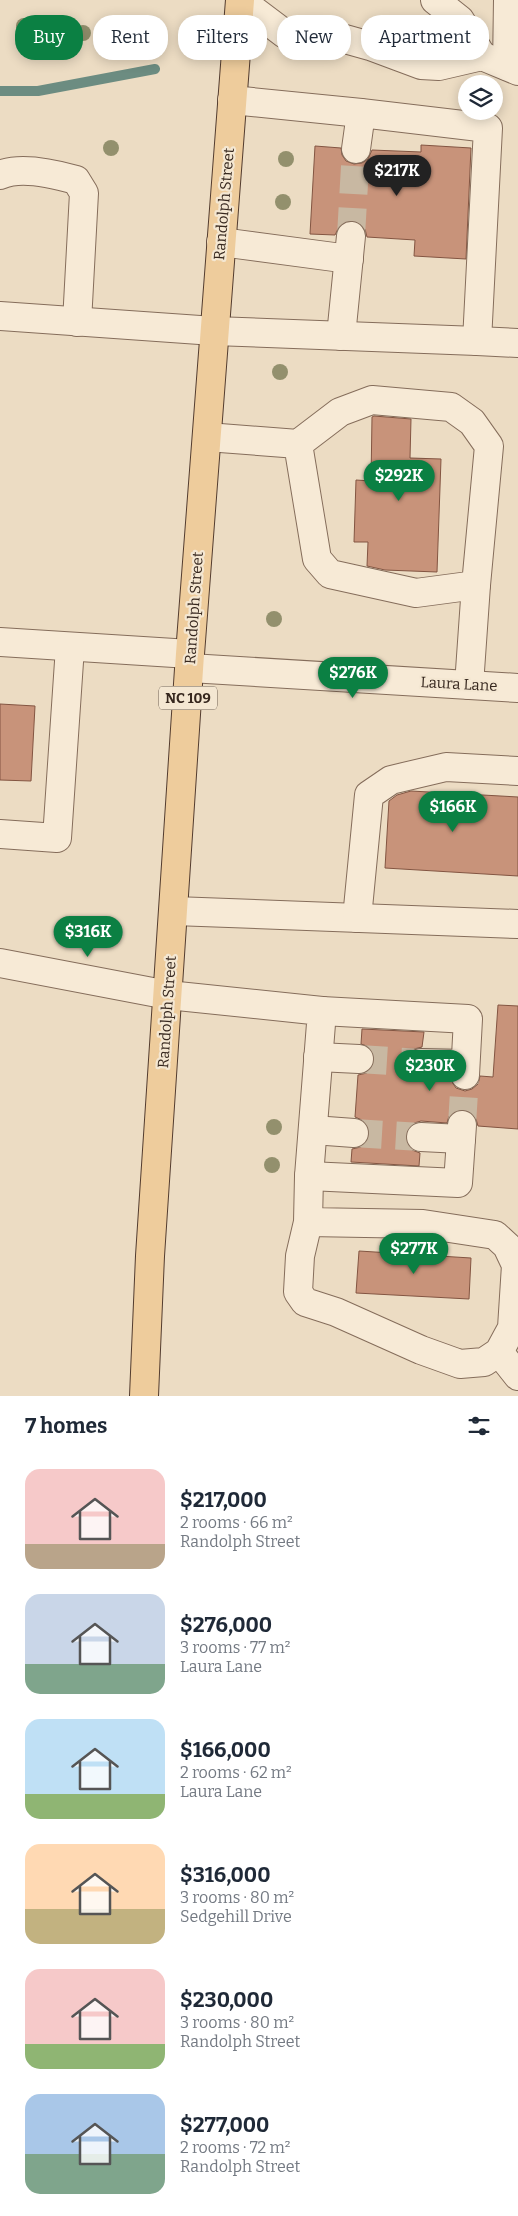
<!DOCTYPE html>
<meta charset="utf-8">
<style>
body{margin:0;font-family:Bitter,serif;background:#f6f6f7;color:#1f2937;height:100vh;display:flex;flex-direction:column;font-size:19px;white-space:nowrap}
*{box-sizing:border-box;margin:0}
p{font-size:16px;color:#747a83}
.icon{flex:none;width:28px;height:28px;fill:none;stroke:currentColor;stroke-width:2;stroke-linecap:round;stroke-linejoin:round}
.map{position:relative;height:1396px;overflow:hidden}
.sheet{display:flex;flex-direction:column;background:#fff;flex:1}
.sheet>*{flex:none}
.banner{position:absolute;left:15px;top:15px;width:489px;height:45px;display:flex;gap:10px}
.buttons{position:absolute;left:458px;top:75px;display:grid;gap:10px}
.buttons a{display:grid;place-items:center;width:45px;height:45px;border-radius:50%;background:#fff;box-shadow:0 2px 12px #0003;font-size:25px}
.price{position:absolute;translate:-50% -42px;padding:0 11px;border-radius:18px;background:#0b8043;color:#fff;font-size:16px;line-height:32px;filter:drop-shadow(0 1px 2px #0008)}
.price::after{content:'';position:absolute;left:50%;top:30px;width:15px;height:11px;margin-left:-8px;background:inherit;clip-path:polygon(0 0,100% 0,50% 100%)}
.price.on{background:#222;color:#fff}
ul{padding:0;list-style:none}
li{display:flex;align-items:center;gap:15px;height:125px;padding:0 25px}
li span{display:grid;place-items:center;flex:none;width:140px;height:100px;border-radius:15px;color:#555}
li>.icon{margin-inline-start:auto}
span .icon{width:60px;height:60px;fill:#fffc;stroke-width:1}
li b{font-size:21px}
h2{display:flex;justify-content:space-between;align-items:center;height:60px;padding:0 25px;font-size:21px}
.tag{padding:0 18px;border-radius:20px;background:#fff;box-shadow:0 2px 12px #0003;font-size:18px;line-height:45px}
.tag.on{background:#0b8043;color:#fff}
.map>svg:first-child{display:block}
</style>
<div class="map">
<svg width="518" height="1396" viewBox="0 0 518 1396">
<rect width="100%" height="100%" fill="#ecdcc3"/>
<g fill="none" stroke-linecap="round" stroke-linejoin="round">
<path stroke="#6c8c81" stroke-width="10" d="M 0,91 L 38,91 L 155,69"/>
</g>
<g fill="#c8937a" stroke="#835542">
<path d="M 421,145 L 471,148 L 466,259 L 414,256 L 415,240 L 367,237 L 365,229 L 360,224 L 353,221 L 345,222 L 339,227 L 335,235 L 310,234 L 315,146 L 341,148 L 342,155 L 346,161 L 354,164 L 362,163 L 368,159 L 372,150 L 421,152 Z"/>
<path d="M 374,416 L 411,419 L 410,458 L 441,459 L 437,572 L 385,570 L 367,566 L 368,542 L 354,542 L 356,480 L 371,481 L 372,417 Z"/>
<path d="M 0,704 L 35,706 L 31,781 L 0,780 Z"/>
<path d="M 411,791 L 518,797 L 518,876 L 385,868 L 389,801 L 397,795 Z"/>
<path d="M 498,1005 L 518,1006 L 518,1129 L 478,1126 L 476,1119 L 471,1112 L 464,1110 L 456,1111 L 449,1116 L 447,1123 L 421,1121 L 414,1123 L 408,1128 L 405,1136 L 407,1144 L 412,1150 L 420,1153 L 419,1166 L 351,1162 L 352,1149 L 361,1147 L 367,1142 L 369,1135 L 368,1126 L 362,1120 L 355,1117 L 358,1075 L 367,1073 L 372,1067 L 375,1060 L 373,1051 L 367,1046 L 361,1044 L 362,1029 L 424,1032 L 422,1047 L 414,1049 L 407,1055 L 405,1063 L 408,1071 L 412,1076 L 420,1079 L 450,1079 L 456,1088 L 465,1091 L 472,1089 L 478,1084 L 480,1076 L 493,1077 Z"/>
<path d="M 359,1251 L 471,1258 L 469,1299 L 356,1293 Z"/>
</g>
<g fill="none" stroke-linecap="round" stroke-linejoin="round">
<g stroke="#c8b8a2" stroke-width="28" stroke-dasharray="28 14" stroke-linecap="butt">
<path d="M 351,236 L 356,149"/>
<path d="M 359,1059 L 421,1063"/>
<path d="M 462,1125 L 465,1075"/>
<path d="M 354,1133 L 421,1137"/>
</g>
<g stroke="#856d5b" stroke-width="30">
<g id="minor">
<path d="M 240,0 L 285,34 L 345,39 L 370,46 L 421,65 L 439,66 L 482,56 L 518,71"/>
<path d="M 435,0 L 460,20 L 482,56"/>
<path d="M 507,66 L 508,0"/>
<path d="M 356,149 L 361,113"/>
<path d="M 0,175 C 20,166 55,174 76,180 L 84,193 L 77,322"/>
<path d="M 221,242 L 349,259"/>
<path d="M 0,316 L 214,331 L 477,341 L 488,128 L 361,113 L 232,100"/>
<path d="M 341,336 L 351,236"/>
<path d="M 477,341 L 518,343"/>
<path d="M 207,437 L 298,444 L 340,412 L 372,400 L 451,407 L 472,422 L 489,446 L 476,585 L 416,593 L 330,574 L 317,559 L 298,444"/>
<path d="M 0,642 L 190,654"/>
<path d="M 190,668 L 518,688"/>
<path d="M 469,685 L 476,585"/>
<path d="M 0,834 L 57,838 L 70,647"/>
<path d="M 174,911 L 518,924"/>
<path d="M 357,918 L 369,795 L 391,780 L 446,767 L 518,771"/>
<path d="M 0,963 L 168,995 L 322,1011 L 309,1176 L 308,1222 L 300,1256 L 298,1292 L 305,1302 L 336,1312 L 421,1350 L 460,1364 L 484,1362 L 499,1352 L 512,1328 L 516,1265 L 507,1246 L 495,1235 L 423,1224 L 308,1222"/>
<path d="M 322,1011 L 468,1019 L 465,1075"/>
<path d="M 318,1057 L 359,1059"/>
<path d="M 421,1063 L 465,1064"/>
<path d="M 313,1130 L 354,1133"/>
<path d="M 421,1137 L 461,1139"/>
<path d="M 309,1176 L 458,1183 L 462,1125"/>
<path d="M 499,1352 L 518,1376"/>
</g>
</g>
<g stroke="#533c2f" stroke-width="30">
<path id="major" d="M 144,1396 L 150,1256 L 190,654 L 240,0"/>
</g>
<use href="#minor" stroke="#f7ead6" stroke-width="28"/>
<use href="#major" stroke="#eecc9c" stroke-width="28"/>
</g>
<g fill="#93906d">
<circle cx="24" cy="26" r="8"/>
<circle cx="83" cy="33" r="8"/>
<circle cx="111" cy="148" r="8"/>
<circle cx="286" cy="159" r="8"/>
<circle cx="283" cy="202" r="8"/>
<circle cx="280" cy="372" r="8"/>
<circle cx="274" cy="619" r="8"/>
<circle cx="274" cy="1127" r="8"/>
<circle cx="272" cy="1165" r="8"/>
</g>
<g text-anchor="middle" stroke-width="4.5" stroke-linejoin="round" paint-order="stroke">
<rect fill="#f4e7d2" stroke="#6f6154" stroke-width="1" x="159" y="686.5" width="58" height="23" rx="4"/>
<g font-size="14" font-weight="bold" fill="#36271e">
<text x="188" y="703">NC 109</text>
</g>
<g font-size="15" fill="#36271e" stroke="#f4e7d2">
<text transform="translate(224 204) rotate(-85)" y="5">Randolph Street</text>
<text transform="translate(194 608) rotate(-86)" y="5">Randolph Street</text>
<text transform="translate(459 684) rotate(3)" y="5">Laura Lane</text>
<text transform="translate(167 1012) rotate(-86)" y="5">Randolph Street</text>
</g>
</g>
</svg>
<div class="buttons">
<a><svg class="icon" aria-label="layers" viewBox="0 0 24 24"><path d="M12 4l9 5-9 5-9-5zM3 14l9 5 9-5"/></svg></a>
</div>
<b class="price on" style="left:397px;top:197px">$217K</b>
<b class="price" style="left:399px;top:502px">$292K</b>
<b class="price" style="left:353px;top:699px">$276K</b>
<b class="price" style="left:453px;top:833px">$166K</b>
<b class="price" style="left:88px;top:958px">$316K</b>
<b class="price" style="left:430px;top:1092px">$230K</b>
<b class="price" style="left:414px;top:1275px">$277K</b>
<div class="banner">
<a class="tag on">Buy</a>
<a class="tag">Rent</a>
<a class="tag">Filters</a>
<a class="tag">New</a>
<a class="tag">Apartment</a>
</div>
</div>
<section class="sheet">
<h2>7 homes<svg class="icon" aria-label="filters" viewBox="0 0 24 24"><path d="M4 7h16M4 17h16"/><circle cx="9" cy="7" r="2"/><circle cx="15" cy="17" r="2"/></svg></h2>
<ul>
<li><span style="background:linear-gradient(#f6c9c9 75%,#b9a48a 0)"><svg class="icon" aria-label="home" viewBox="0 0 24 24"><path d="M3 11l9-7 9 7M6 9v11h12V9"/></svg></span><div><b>$217,000</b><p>2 rooms · 66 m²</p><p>Randolph Street</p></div></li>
<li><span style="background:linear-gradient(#c9d6e8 70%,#7fa58c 0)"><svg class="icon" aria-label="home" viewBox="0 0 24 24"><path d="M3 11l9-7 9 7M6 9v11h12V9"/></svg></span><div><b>$276,000</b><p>3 rooms · 77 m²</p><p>Laura Lane</p></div></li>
<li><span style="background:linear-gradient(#bfe0f5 75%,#8fb573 0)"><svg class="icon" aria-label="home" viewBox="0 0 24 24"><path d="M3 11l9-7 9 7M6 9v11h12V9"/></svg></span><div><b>$166,000</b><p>2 rooms · 62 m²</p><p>Laura Lane</p></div></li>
<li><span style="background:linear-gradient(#ffd9b3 65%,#c2b280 0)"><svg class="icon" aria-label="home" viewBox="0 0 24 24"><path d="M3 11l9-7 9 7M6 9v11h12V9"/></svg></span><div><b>$316,000</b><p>3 rooms · 80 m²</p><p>Sedgehill Drive</p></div></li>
<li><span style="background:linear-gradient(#f6c9c9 75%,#8fb573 0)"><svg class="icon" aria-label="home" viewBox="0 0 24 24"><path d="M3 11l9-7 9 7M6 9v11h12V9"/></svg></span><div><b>$230,000</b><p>3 rooms · 80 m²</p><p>Randolph Street</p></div></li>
<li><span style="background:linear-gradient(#a9c7e8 60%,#7fa58c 0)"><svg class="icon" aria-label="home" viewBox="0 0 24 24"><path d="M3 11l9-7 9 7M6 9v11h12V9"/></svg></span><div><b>$277,000</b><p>2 rooms · 72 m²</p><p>Randolph Street</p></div></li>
</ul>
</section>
